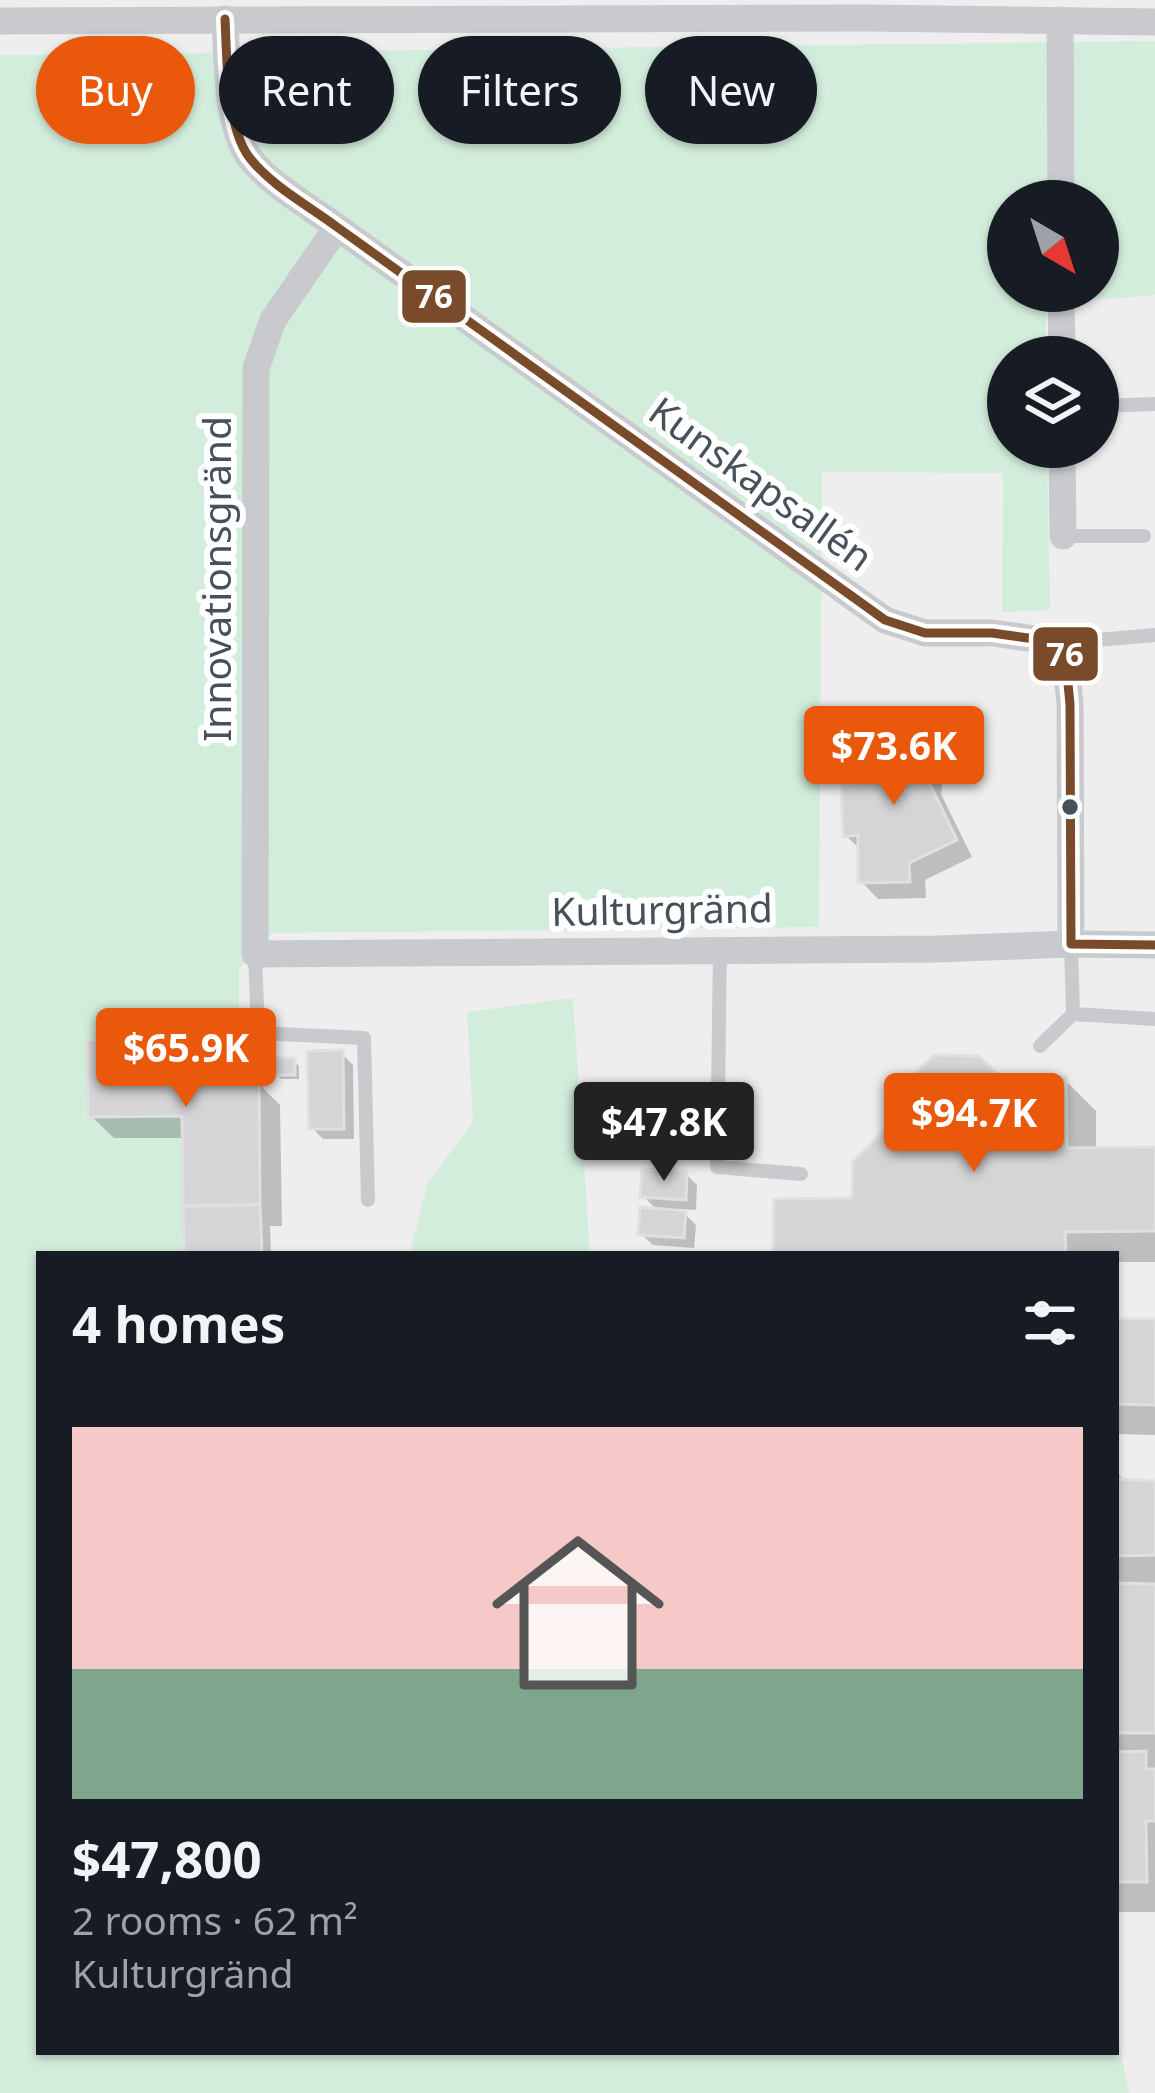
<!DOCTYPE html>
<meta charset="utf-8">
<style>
body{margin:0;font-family:"Noto Sans",sans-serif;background:#20242c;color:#f1f3f6;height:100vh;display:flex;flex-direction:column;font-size:45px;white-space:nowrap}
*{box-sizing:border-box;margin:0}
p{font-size:39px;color:#9ea1a6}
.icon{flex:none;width:66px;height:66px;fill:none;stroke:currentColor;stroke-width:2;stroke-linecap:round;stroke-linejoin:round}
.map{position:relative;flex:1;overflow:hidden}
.panel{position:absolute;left:36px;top:1251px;width:1083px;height:804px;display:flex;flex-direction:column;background:#171b24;border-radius:0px;box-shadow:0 3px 9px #0004}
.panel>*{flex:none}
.hud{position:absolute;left:36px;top:36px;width:1083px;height:108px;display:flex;gap:24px}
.needle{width:78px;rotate:141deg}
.buttons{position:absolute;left:987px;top:180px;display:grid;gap:24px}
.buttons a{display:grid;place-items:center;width:132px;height:132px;border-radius:50%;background:#171b24;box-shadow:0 3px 9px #0004;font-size:60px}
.price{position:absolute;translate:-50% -102px;padding:0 27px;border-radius:12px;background:#ea580c;color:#fff;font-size:39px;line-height:78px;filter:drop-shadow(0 3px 6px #0008)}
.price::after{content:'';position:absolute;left:50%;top:72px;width:36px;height:27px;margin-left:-18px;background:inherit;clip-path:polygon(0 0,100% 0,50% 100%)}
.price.current{background:#222;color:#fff}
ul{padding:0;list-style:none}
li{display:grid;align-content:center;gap:24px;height:636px;padding:0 36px}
li span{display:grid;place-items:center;height:372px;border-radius:0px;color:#555}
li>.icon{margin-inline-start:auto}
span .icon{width:216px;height:216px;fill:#fffc;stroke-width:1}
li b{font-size:51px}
h2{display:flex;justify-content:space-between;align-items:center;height:144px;padding:0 36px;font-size:51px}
.pill{padding:0 42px;border-radius:54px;background:#171b24;box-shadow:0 3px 9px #0004;font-size:42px;line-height:108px}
.pill.current{background:#ea580c;color:#fff}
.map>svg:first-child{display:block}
</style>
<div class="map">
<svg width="1155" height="2093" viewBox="0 0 1155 2093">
<rect width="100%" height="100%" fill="#efeeee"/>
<g fill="#d3eddc" fill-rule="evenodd">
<path d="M 1155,41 L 1155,295 L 1110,299 L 1046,298 L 1046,357 L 1008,357 L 1008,447 L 1047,447 L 1050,610 L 1002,612 L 1003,473 L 822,472 L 819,927 L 272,933 L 239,969 L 239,1025 L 221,1038 L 87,1040 L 182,1116 L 184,1254 L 39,1254 L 39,2052 L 1116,2052 L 1116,2028 L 1129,2093 L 0,2093 L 0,55 ZM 1008,201 L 1098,201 L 1098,291 L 1008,291 Z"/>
<path d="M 573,998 L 590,1254 L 410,1254 L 428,1182 L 473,1122 L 467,1012 Z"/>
</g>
<g fill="#0003">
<path d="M 940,743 L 957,761 L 958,777 L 943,778 L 941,794 L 972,857 L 925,880 L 926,898 L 878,899 L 861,881 L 861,850 L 846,836 L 859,786 Z"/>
<path d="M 220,1041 L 243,1064 L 243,1082 L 257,1082 L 280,1105 L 282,1226 L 270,1226 L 271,1254 L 187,1254 L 185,1138 L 114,1138 L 91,1116 Z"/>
<path d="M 341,1053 L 353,1065 L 354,1139 L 323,1139 L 312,1128 Z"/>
<path d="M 294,1061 L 299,1066 L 299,1079 L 281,1079 L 276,1074 Z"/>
<path d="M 1065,1080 L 1096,1111 L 1096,1150 L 1155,1150 L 1155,1262 L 1116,1262 L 1116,1254 L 776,1254 L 855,1201 L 1001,1081 Z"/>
<path d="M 686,1174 L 697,1185 L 696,1210 L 680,1209 L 696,1225 L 694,1248 L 653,1245 L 641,1234 L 659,1212 L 643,1196 Z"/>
<path d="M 1116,1322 L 1155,1322 L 1155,1435 L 1116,1434 Z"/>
<path d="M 1116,1472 L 1126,1482 L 1155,1483 L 1155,1912 L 1116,1912 Z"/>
</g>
<g fill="#d5d5d7" stroke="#e0e0e1" stroke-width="3">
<path d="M 924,738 L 941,740 L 942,761 L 926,762 L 925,774 L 957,840 L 909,863 L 910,882 L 858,883 L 858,835 L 843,837 L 841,785 L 856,784 L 857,739 Z"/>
<path d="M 221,1038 L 222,1079 L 259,1079 L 260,1205 L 183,1206 L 182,1116 L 88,1117 L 87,1040 Z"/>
<path d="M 343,1050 L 344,1129 L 309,1129 L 307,1051 Z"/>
<path d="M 934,1055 L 979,1056 L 1002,1078 L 1066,1077 L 1067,1148 L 1155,1147 L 1155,1231 L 1065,1232 L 1066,1254 L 773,1254 L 774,1199 L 852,1198 L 853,1162 L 888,1126 L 890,1098 Z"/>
<rect x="273" y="1058" width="22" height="17"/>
<path d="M 642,1169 L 687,1171 L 686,1200 L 640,1197 Z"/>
<path d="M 260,1205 L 262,1254 L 184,1254 L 183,1206 Z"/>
<path d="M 640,1207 L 686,1211 L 684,1238 L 638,1235 Z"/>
<path d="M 1116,1319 L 1155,1319 L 1155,1405 L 1116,1404 Z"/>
<path d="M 1116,1479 L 1155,1481 L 1155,1555 L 1116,1556 Z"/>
<path d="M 1116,1583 L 1155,1584 L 1155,1733 L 1116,1733 Z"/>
<path d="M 1146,1751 L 1146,1769 L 1155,1769 L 1155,1821 L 1146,1821 L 1147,1882 L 1116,1882 L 1116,1752 Z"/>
</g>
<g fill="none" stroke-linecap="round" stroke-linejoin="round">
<g stroke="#c8cacd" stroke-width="14">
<path d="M 1098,406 L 1155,404"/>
<path d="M 1063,536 L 1144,536"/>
<path d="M 1064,643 L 1155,635"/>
<path d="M 720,948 L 717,1167 L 801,1174"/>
<path d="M 255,954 L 258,1033 L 364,1038 L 368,1200"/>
<path d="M 1073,1014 L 1155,1019"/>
<path d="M 1040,1046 L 1073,1014 L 1071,944"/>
</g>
<g stroke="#c8cacd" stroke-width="27">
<path d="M 225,19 C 227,56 226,126 249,157 C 270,185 309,206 337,227 L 885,620 L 925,633 L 992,633 L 1064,643 L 1070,704 L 1071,944 L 1155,945"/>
<path d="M 1060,20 L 1061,201"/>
<path d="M 0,21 L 867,18 L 1155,22"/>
<path d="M 337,227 L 273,320 L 256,368 L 255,954 L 937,949 L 1071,944"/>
<path d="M 1061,291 L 1062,357"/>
<path d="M 1062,447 L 1063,536"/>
</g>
<g stroke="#fff" stroke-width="18">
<path id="bus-1" d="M 225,19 C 227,56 226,126 249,157 C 270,185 309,206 337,227 L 885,620 L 925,633 L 992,633 L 1064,643 L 1070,704 L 1071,944 L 1155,945"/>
</g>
<use href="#bus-1" stroke="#7a4b2a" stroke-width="9"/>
</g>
<circle fill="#46515a" stroke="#fff" stroke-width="4.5" cx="1070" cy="807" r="10"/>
<g text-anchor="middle" stroke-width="12" stroke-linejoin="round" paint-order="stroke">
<g font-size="39" fill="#46515a" stroke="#fff">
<text transform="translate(761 484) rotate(36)" y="14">Kunskapsallén</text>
<text transform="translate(217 579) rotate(-90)" y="14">Innovationsgränd</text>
<text transform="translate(662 910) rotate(-1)" y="14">Kulturgränd</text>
</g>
</g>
<g stroke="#fff" stroke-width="4.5">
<rect x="400" y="268" width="68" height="57" rx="12" fill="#7a4b2a"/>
<rect x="1031" y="625" width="69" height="58" rx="12" fill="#7a4b2a"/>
</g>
<g font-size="33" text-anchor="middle" font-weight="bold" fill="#fff">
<text x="434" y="308">76</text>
<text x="1065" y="666">76</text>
</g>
</svg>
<div class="buttons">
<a><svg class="needle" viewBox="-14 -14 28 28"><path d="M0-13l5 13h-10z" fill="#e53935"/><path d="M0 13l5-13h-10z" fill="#9ea1a6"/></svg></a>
<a><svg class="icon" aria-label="layers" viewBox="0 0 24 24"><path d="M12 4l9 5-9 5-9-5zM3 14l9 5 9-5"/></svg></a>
</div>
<b class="price" style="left:894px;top:808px">$73.6K</b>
<b class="price" style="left:186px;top:1110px">$65.9K</b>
<b class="price" style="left:974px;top:1175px">$94.7K</b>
<b class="price current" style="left:664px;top:1184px">$47.8K</b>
<div class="hud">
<a class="pill current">Buy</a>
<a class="pill">Rent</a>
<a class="pill">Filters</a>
<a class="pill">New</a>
</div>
<section class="panel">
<h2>4 homes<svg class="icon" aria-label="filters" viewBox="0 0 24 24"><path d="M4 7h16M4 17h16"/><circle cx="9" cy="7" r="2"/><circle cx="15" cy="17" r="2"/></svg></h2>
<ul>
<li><span style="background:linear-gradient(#f6c9c9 65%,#7fa58c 0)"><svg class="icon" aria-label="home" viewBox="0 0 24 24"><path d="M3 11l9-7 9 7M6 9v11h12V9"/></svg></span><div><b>$47,800</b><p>2 rooms · 62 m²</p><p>Kulturgränd</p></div></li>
</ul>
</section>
</div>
